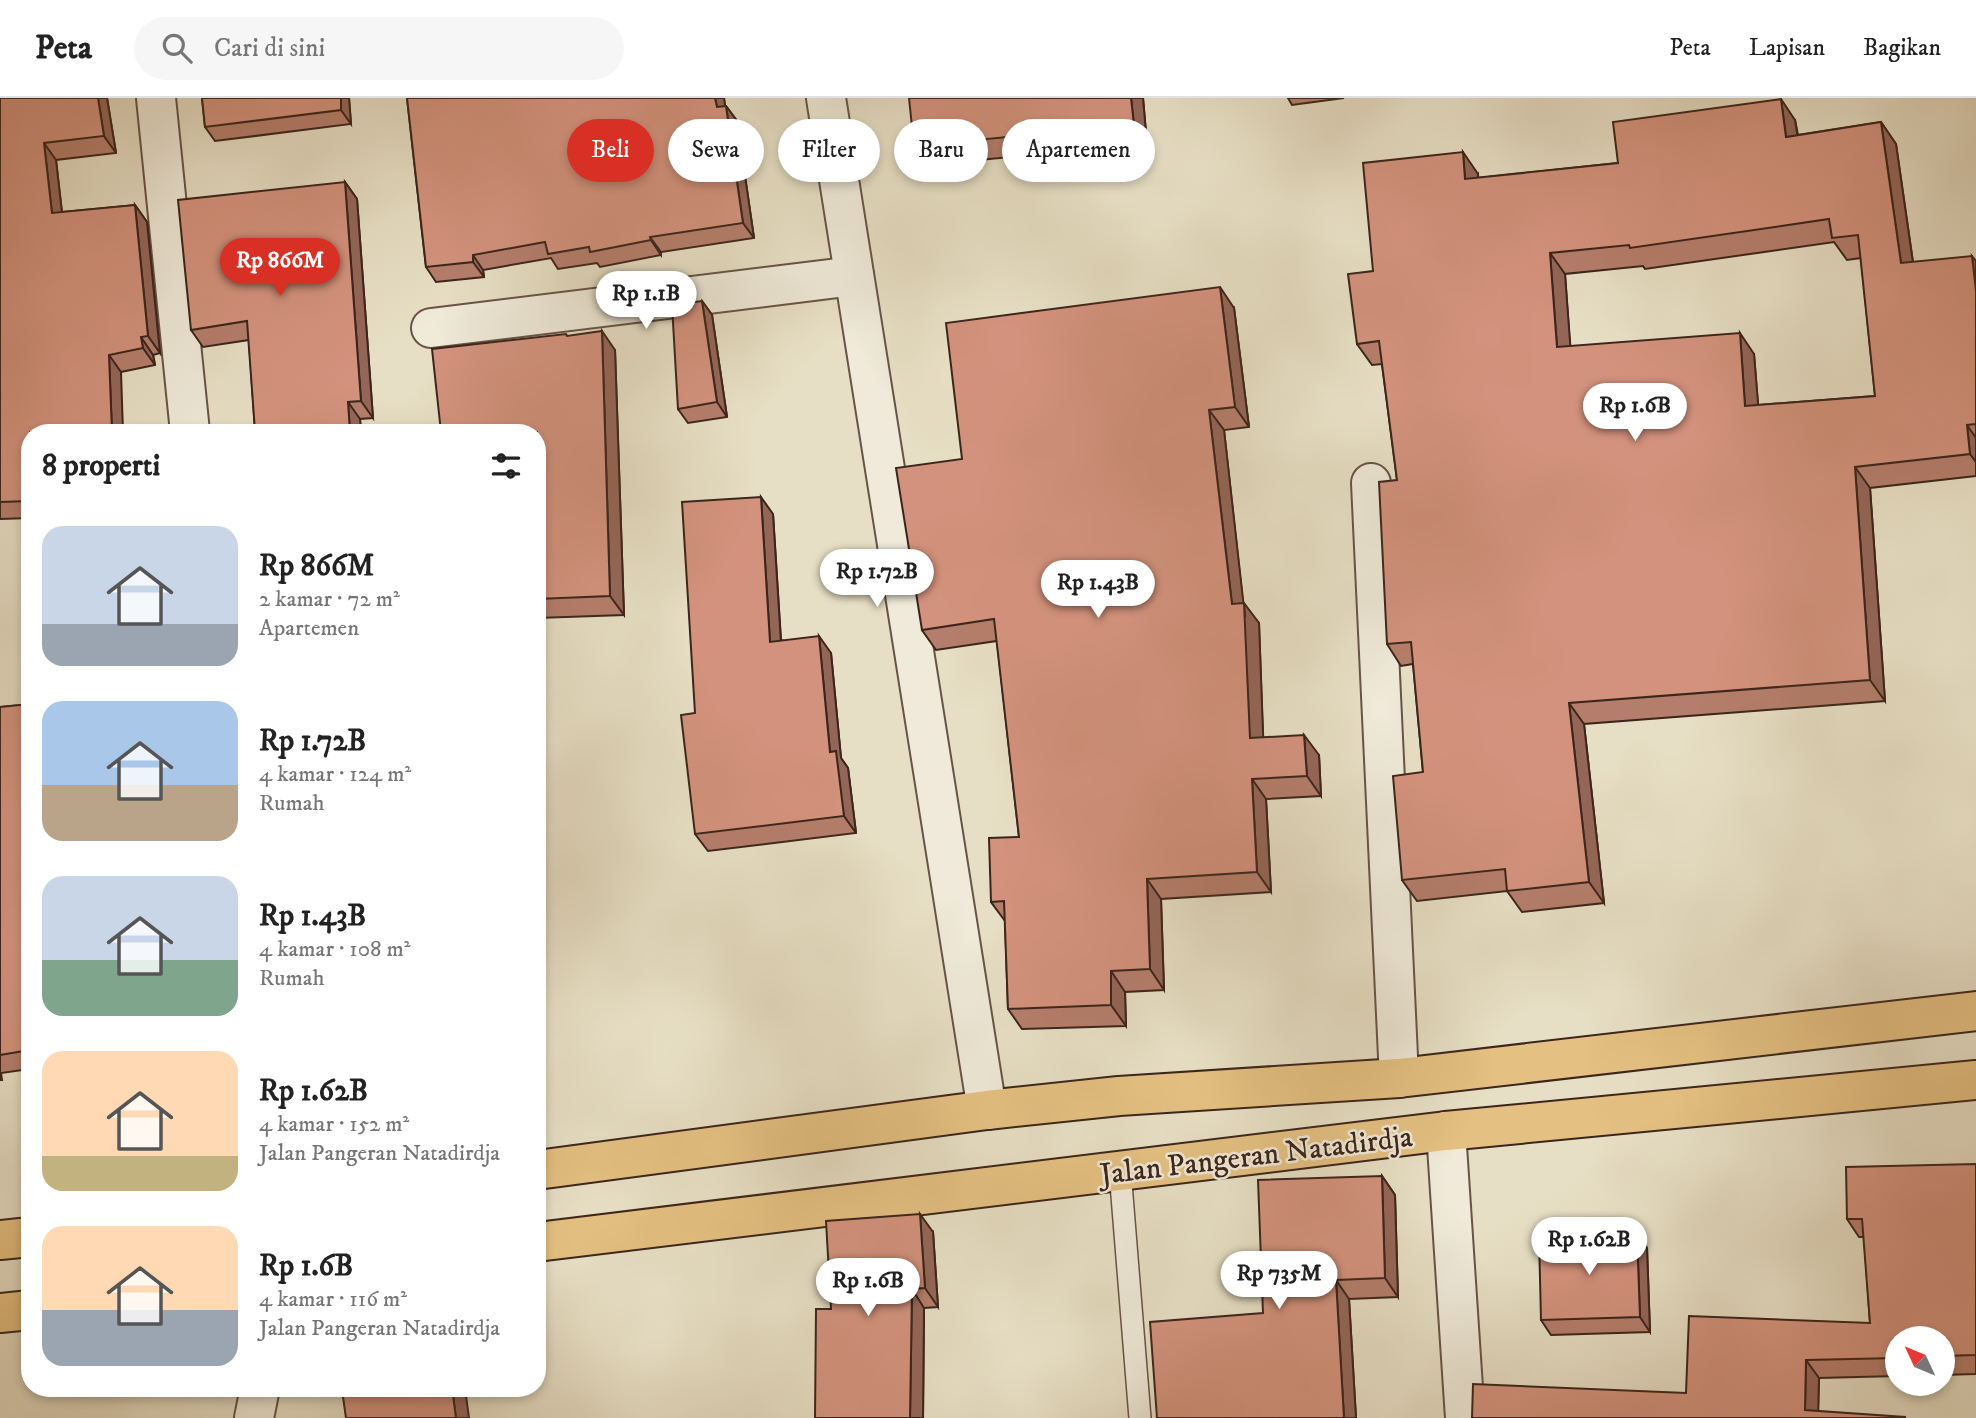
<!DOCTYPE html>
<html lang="id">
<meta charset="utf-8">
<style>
body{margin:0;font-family:"IM FELL DW Pica",serif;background:#f6f6f6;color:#222;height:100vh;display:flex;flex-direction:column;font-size:26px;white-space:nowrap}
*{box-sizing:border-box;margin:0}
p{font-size:23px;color:#767676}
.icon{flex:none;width:38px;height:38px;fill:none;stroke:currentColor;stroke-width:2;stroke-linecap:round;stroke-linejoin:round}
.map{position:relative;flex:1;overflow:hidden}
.details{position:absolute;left:21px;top:326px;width:525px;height:973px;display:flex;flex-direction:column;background:#fff;border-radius:28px;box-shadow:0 4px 10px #0003}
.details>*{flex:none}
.guide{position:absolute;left:567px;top:21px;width:665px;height:63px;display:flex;gap:14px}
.needle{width:46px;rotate:314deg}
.fabs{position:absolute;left:1885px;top:1228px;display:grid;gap:14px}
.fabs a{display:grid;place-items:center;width:70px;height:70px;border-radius:50%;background:#fff;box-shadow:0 4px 10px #0003;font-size:35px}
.price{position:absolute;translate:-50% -60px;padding:0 16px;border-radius:24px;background:#fff;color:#222;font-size:23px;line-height:46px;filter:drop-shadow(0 2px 4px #0008)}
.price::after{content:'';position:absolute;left:50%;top:42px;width:21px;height:16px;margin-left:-10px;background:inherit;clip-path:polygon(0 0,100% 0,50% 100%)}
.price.on{background:#d93025;color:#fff}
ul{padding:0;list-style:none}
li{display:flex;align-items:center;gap:21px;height:175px;padding:0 21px}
li span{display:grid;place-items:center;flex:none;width:196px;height:140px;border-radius:21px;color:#555}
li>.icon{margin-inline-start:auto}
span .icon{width:84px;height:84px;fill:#fffc;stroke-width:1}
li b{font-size:30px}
h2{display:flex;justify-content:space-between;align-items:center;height:84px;padding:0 21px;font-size:30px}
.pill{padding:0 24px;border-radius:32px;background:#fff;box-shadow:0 4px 10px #0003;font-size:24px;line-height:63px}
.pill.on{background:#d93025;color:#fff}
header{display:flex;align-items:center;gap:42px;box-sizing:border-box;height:98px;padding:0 35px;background:#fff;border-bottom:2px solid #e0e0e0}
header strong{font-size:33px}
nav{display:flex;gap:38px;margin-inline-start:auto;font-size:24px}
.search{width:490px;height:63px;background:#f6f6f6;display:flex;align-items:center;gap:18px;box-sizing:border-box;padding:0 24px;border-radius:38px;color:#767676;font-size:26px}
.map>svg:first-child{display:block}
</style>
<header>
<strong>Peta</strong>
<div class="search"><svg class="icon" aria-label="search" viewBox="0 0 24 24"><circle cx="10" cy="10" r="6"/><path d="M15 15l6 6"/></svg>Cari di sini</div>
<nav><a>Peta</a><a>Lapisan</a><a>Bagikan</a></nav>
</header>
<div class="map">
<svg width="1976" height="1320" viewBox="0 0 1976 1320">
<rect width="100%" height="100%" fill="#e7dfc5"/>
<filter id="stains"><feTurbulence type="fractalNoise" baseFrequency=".00286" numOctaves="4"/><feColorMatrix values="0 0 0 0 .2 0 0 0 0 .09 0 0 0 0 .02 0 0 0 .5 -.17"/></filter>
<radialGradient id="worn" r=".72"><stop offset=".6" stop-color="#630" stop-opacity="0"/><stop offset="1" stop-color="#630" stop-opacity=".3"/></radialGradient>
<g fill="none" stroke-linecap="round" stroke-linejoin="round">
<g stroke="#675446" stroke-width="24">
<path id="lane" d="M 1120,1073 L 1140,1320"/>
</g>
<g stroke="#675446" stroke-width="42">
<g id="street">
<path d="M 156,0 L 190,334"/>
<path d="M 826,0 L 987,1012"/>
<path d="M 431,230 L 854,178"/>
<path d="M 1371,385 L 1399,980"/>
<path d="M 1446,1033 L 1465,1320"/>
<path d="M 254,1320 L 260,1290"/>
</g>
</g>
<g stroke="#3c251b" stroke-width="42">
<g id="primary">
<path d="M 537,1072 L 987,1012 L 1119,998 L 1399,980 L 1976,913"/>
<path d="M 0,1142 L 30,1139"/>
<path d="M 537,1144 L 1446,1033 L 1976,982"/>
<path d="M 0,1215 L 30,1212"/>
</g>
</g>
<use href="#lane" stroke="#efead9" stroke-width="21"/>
<use href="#street" stroke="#efead9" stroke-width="38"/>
<use href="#primary" stroke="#e4c082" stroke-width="38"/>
</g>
<g fill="#b57e6c" stroke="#3c251b" stroke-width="2" fill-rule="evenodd">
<path d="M 0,0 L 107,0 L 116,55 L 56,62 L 62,114 L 135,107 L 147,124 L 160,255 L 153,257 L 155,267 L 121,274 L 30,334 L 30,420 L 0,421 Z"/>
<path d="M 202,0 L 349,0 L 351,26 L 215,43 L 205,29 Z"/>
<path d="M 407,0 L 724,0 L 725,8 L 726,8 L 737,23 L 754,140 L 661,154 L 661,157 L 600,169 L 597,165 L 558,171 L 551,160 L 483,172 L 484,179 L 436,184 L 426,169 Z"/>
<path d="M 1143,0 L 1147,46 L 928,67 L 914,48 Z"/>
<path d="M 1288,0 L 1344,0 L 1292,7 Z"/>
<path d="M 1795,22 L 1798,37 L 1881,24 L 1896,46 L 1913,164 L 1976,163 L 1976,378 L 1870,390 L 1885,603 L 1584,626 L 1604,805 L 1522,814 L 1507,793 L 1417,803 L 1402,782 L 1423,674 L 1413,566 L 1401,568 L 1387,546 L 1397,382 L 1382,266 L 1372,267 L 1357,246 L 1373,173 L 1478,76 L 1478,80 L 1618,65 ZM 1834,144 L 1847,162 L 1861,160 L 1875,298 L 1758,307 L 1754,256 L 1570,248 L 1565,176 L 1643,168 L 1645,171 Z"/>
<path d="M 345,84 L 357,101 L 373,320 L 360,321 L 361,334 L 231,334 L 255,333 L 249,242 L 203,249 L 191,232 Z"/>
<path d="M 702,203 L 712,217 L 727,319 L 688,325 L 678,311 Z"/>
<path d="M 1234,210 L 1249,329 L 1224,332 L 1243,505 L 1259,525 L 1263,640 L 1319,657 L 1321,698 L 1266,701 L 1271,794 L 1161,801 L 1164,892 L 1125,894 L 1126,928 L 1022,931 L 1008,911 L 1005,823 L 991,804 L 1019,739 L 997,543 L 936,552 L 922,532 Z"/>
<path d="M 568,238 L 615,252 L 624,517 L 537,520 L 537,334 Z"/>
<path d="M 773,416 L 781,542 L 831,555 L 841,660 L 848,670 L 856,735 L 708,753 L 695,736 L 695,615 Z"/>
<path d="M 30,606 L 30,971 L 1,975 L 2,982 L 0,982 L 0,609 Z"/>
<path d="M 1976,1066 L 1976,1276 L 1942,1277 L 1942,1241 L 1897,1241 L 1897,1278 L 1819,1280 L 1818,1313 L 1472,1320 L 1686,1295 L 1870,1225 L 1864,1139 L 1859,1139 L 1847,1121 Z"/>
<path d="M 1382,1078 L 1395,1097 L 1398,1199 L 1349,1201 L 1356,1320 L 1157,1320 L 1263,1215 Z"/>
<path d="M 933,1134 L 938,1209 L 924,1210 L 923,1320 L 815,1320 L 831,1211 Z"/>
<path d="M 1637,1136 L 1647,1150 L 1650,1234 L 1551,1237 L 1541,1222 Z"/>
</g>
<g fill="#946658" stroke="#3c251b" stroke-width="2">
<path d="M 98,0 L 107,0 L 116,55 L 104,38 Z"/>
<path d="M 341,0 L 349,0 L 351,26 L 341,12 Z"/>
<path d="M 715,0 L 724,0 L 727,24 L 717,9 Z"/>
<path d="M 1131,0 L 1143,0 L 1147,46 L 1134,27 Z"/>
<path d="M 1781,1 L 1795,22 L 1801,60 L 1786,39 Z"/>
<path d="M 726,8 L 737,23 L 754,140 L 743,125 Z"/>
<path d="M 1881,24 L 1896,46 L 1916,186 L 1901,165 Z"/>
<path d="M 44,45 L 56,62 L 64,133 L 52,115 Z"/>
<path d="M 1463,54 L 1478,76 L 1480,102 L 1465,81 Z"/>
<path d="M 345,84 L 357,101 L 373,320 L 361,303 Z"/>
<path d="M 135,107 L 147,124 L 160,255 L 148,238 Z"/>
<path d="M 650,139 L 661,154 L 661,157 L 651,142 Z"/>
<path d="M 1550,155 L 1565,176 L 1572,270 L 1557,249 Z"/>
<path d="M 473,157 L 483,172 L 484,179 L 473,164 Z"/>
<path d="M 1972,158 L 1976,163 L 1976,193 Z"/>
<path d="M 1220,189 L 1234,210 L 1249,329 L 1235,309 Z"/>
<path d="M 702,203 L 712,217 L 727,319 L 717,304 Z"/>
<path d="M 602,233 L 615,252 L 624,517 L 610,498 Z"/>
<path d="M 1740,235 L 1754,256 L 1760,329 L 1745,308 Z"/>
<path d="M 141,239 L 153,257 L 155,267 L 143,250 Z"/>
<path d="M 109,257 L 121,274 L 123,334 L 112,334 Z"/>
<path d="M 348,304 L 360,321 L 361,334 L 350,334 Z"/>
<path d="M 1209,312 L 1224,332 L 1245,519 L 1244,505 L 1259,525 L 1264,661 L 1250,640 L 1232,506 Z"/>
<path d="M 1967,327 L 1976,340 L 1976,364 L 1970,356 Z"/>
<path d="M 1855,369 L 1870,390 L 1885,603 L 1870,582 Z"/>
<path d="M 761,399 L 773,416 L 782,561 L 770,544 Z"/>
<path d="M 819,538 L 831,555 L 841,660 L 848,670 L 856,735 L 844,718 L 830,654 Z"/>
<path d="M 1569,605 L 1584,626 L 1604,805 L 1589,784 Z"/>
<path d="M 1304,637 L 1319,657 L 1321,698 L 1307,678 Z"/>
<path d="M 1252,681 L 1266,701 L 1271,794 L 1257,774 Z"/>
<path d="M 1147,781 L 1161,801 L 1164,892 L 1150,871 Z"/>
<path d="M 1111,873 L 1125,894 L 1126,928 L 1111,907 Z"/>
<path d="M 1382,1078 L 1395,1097 L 1398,1199 L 1385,1180 Z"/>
<path d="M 920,1116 L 933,1134 L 938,1209 L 925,1190 Z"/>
<path d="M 1637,1136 L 1647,1150 L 1650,1234 L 1640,1219 Z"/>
<path d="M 1336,1182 L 1349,1201 L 1356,1320 L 1344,1320 Z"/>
<path d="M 912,1191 L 924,1210 L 923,1320 L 910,1320 Z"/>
<path d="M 1806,1262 L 1819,1280 L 1818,1320 L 1805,1312 Z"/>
<path d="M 452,1290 L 465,1290 L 469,1320 L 456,1320 Z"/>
</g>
<g fill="#d3927d" stroke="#3c251b" stroke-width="2" fill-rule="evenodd">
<path d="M 0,0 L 98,0 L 104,38 L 44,45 L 52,115 L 135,107 L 148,238 L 141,239 L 143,250 L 109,257 L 112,334 L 30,334 L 30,403 L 0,404 Z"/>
<path d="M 202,0 L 341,0 L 341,12 L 205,29 Z"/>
<path d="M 407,0 L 715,0 L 717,9 L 726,8 L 743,125 L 650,139 L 651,142 L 590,154 L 589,149 L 548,156 L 545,144 L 473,157 L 473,164 L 426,169 Z"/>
<path d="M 909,0 L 1131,0 L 1134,27 L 914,48 Z"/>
<path d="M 1781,1 L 1786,39 L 1881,24 L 1901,165 L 1972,158 L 1976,193 L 1976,326 L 1967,327 L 1970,356 L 1855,369 L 1870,582 L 1569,605 L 1589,784 L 1507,793 L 1505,771 L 1402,782 L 1393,678 L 1423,674 L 1411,544 L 1387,546 L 1379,384 L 1397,382 L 1379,243 L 1357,246 L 1348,176 L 1373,173 L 1363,65 L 1463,54 L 1465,81 L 1618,65 L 1613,24 ZM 1829,121 L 1832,140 L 1858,137 L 1875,298 L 1745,308 L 1740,235 L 1557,249 L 1550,155 L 1629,147 L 1630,150 Z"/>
<path d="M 345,84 L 361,303 L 348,304 L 350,334 L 231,334 L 255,333 L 247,223 L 191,232 L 178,102 Z"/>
<path d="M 1220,189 L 1235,309 L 1209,312 L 1232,506 L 1244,505 L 1250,640 L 1304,637 L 1307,678 L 1252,681 L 1257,774 L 1147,781 L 1150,871 L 1111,873 L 1111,907 L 1008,911 L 1004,803 L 991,804 L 989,740 L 1019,739 L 994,521 L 922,532 L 896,370 L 962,361 L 946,225 Z"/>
<path d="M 702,203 L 717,304 L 678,311 L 672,207 Z"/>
<path d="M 602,233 L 610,498 L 537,501 L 537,334 L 441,334 L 432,251 L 566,236 L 567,238 Z"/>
<path d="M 761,399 L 770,544 L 819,538 L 830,654 L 836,653 L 844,718 L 695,736 L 681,617 L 695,615 L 682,404 Z"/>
<path d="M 30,606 L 30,952 L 0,957 L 0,609 Z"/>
<path d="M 1976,1066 L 1976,1257 L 1942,1258 L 1942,1241 L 1897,1241 L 1897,1260 L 1806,1262 L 1805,1312 L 1905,1319 L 1905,1320 L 1472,1320 L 1473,1286 L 1686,1295 L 1689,1218 L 1870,1225 L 1862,1121 L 1847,1121 L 1846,1069 Z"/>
<path d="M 1382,1078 L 1385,1180 L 1336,1182 L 1344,1320 L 1157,1320 L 1150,1224 L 1263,1215 L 1258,1082 Z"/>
<path d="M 920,1116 L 925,1190 L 912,1191 L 910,1320 L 815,1320 L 816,1211 L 831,1211 L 826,1123 Z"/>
<path d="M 1637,1136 L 1640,1219 L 1541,1222 L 1539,1139 Z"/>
<path d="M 352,1290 L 452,1290 L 456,1320 L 346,1320 L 342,1292 L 352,1293 Z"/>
</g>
<g text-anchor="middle" stroke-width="5" stroke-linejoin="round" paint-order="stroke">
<g font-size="30" fill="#3c251b" stroke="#efead9">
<text transform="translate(1256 1057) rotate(-7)" y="10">Jalan Pangeran Natadirdja</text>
</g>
</g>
<rect width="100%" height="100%" filter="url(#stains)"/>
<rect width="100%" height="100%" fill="url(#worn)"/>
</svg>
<div class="fabs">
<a><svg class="needle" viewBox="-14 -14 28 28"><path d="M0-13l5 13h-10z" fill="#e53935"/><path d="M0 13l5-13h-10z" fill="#767676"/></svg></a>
</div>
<b class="price on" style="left:280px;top:200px">Rp 866M</b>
<b class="price" style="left:646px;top:233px">Rp 1.1B</b>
<b class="price" style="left:1635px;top:345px">Rp 1.6B</b>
<b class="price" style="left:877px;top:511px">Rp 1.72B</b>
<b class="price" style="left:1098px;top:522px">Rp 1.43B</b>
<b class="price" style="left:1589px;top:1179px">Rp 1.62B</b>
<b class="price" style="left:1279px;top:1213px">Rp 735M</b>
<b class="price" style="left:868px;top:1220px">Rp 1.6B</b>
<div class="guide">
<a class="pill on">Beli</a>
<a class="pill">Sewa</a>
<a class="pill">Filter</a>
<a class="pill">Baru</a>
<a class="pill">Apartemen</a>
</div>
<section class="details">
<h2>8 properti<svg class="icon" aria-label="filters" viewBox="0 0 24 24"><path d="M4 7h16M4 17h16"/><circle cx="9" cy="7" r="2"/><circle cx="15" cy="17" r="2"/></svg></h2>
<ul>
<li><span style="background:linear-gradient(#c9d6e8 70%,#9aa5b1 0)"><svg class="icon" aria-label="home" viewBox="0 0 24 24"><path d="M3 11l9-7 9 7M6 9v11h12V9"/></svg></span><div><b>Rp 866M</b><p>2 kamar · 72 m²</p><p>Apartemen</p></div></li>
<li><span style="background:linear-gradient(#a9c7e8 60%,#b9a48a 0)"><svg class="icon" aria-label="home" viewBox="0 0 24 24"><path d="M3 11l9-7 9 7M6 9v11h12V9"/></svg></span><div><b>Rp 1.72B</b><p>4 kamar · 124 m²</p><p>Rumah</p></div></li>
<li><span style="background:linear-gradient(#c9d6e8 60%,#7fa58c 0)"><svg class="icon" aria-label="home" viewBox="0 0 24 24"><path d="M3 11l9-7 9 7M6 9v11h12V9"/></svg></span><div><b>Rp 1.43B</b><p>4 kamar · 108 m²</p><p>Rumah</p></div></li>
<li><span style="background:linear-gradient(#ffd9b3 75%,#c2b280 0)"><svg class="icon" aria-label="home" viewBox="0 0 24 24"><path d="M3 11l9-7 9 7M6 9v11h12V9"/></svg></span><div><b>Rp 1.62B</b><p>4 kamar · 152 m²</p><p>Jalan Pangeran Natadirdja</p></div></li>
<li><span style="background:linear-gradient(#ffd9b3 60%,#9aa5b1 0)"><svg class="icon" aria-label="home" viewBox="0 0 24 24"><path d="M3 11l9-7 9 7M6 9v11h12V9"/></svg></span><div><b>Rp 1.6B</b><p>4 kamar · 116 m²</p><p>Jalan Pangeran Natadirdja</p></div></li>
</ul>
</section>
</div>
